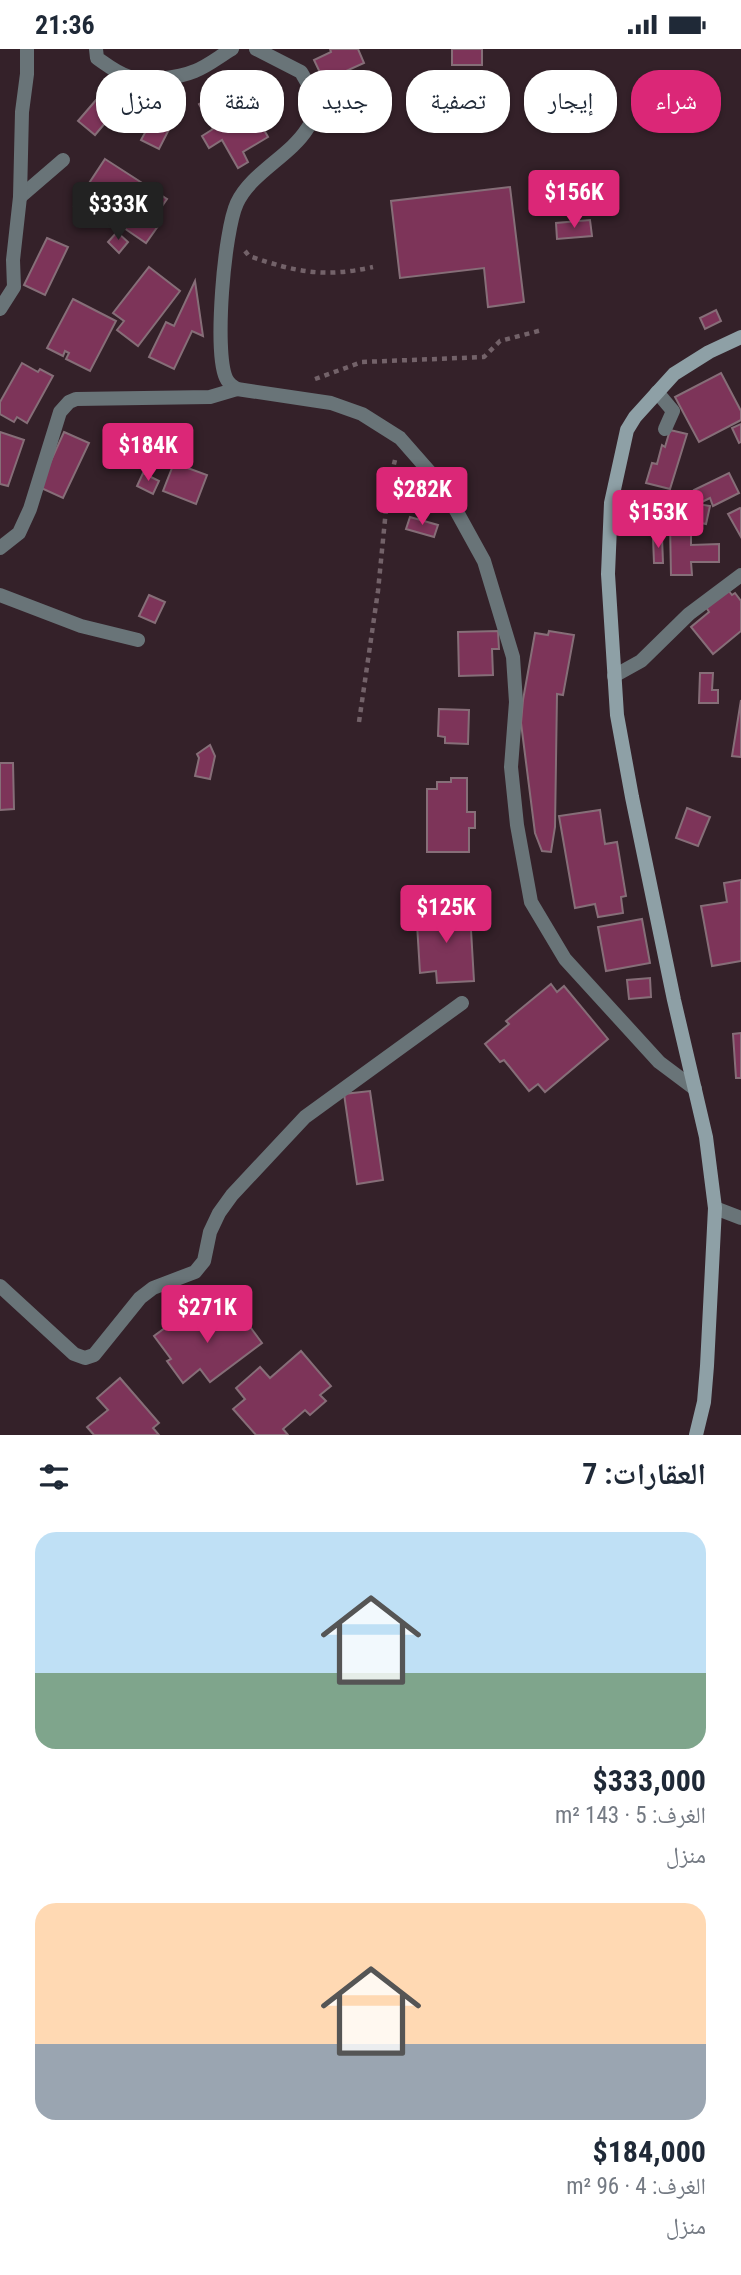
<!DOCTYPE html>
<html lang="ar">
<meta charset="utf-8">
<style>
body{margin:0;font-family:"Roboto Condensed","Noto Naskh Arabic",sans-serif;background:#f2f2f3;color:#1f2937;direction:rtl;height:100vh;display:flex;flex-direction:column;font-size:26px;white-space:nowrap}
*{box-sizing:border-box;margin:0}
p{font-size:23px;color:#747a83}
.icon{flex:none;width:38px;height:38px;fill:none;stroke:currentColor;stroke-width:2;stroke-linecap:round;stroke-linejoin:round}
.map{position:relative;height:1386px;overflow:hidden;direction:ltr}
.details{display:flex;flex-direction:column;background:#fff;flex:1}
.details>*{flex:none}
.banner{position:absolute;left:21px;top:21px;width:700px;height:63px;direction:rtl;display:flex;gap:14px}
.price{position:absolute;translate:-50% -60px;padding:0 16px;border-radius:7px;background:#db2777;color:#fff;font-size:23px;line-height:46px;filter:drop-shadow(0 2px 4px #0008)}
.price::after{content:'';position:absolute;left:50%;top:42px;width:21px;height:16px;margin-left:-10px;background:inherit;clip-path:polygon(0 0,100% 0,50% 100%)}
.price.selected{background:#222;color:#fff}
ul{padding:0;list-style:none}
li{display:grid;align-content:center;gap:14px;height:371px;padding:0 35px}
li span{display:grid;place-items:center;height:217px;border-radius:21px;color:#555}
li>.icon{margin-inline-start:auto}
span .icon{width:126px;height:126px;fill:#fffc;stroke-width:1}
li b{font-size:30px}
h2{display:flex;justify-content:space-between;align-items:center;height:84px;padding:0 35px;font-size:30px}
.tag{padding:0 24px;border-radius:28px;background:#fff;box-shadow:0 2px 5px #0004;font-size:24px;line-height:63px}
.tag.selected{background:#db2777;color:#fff}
.status{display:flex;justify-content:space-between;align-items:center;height:49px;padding:0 35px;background:#fff;direction:ltr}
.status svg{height:19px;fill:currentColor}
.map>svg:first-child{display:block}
</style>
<div class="status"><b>21:36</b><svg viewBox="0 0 49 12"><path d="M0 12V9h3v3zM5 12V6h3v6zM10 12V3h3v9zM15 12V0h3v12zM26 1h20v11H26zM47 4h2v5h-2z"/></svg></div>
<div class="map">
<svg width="741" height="1386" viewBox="0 0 741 1386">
<rect width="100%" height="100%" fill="#342129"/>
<g fill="#7d3459" stroke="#866e78" stroke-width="2">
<path d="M 330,0 L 358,0 L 364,14 L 324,32 L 314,11 L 331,3 Z"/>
<rect x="452" y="0" width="30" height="16"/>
<path d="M 115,29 L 131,43 L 95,86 L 78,72 Z"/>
<path d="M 237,33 L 268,88 L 243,103 L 248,113 L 238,119 L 222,91 L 209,99 L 202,87 L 213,80 L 199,55 Z"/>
<path d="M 153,43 L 181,57 L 159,100 L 141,91 L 146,82 L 136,77 Z"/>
<path d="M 105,110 L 167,150 L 151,173 L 158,177 L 146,194 L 124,179 L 127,174 L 98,155 L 90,168 L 74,157 Z"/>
<path d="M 510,138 L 524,253 L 488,258 L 484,219 L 400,229 L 391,152 Z"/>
<path d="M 590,171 L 592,187 L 557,190 L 556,174 Z"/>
<path d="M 117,183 L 128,193 L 119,204 L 108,193 Z"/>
<path d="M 47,189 L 68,198 L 45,246 L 24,236 Z"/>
<path d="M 149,218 L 180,242 L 138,297 L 117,281 L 124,272 L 113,264 Z"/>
<path d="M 195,232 L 203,287 L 192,282 L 174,320 L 149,308 L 166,273 L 174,277 Z"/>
<path d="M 73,250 L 116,272 L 90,322 L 66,310 L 69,304 L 65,302 L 63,307 L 47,299 Z"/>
<path d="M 716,261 L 721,272 L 705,280 L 700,269 Z"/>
<path d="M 22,314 L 38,323 L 40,320 L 53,327 L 27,374 L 17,368 L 14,373 L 0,365 L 0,353 Z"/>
<path d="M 721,324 L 741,362 L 741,371 L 699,393 L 675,348 Z"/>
<path d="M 741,375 L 741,393 L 739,394 L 732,379 Z"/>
<path d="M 670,381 L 687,385 L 670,440 L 646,434 L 652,414 L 657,415 L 662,396 L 665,398 Z"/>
<path d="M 0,383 L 24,391 L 8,437 L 0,435 Z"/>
<path d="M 64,383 L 89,394 L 63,449 L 39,438 Z"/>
<path d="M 174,414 L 207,426 L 196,455 L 163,442 Z"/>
<path d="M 143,424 L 159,432 L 153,445 L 137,437 Z"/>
<path d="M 729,424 L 739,444 L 713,457 L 710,449 L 700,454 L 694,441 Z"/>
<path d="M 677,449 L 677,470 L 662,470 L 661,450 Z"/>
<path d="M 686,453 L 710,457 L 706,475 L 682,470 Z"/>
<path d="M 740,459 L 741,460 L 741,488 L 728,465 Z"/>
<path d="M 410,468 L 438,476 L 434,488 L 406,480 Z"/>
<path d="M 685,475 L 685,478 L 691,478 L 691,496 L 719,495 L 719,513 L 691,513 L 692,526 L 671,526 L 670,476 Z"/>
<path d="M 653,488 L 662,488 L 663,514 L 654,514 Z"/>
<path d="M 728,541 L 732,546 L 735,544 L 741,552 L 741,582 L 713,605 L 691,578 L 709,563 L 706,558 Z"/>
<path d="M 149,546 L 165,553 L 155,574 L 139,567 Z"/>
<path d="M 498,582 L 499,600 L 492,600 L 493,626 L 459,627 L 458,583 Z"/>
<path d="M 549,582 L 574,586 L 563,646 L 557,645 L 555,778 L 551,803 L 542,802 L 535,784 L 521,674 L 523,651 L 535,584 L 548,586 Z"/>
<path d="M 700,624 L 713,624 L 712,641 L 718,641 L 718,654 L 699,654 Z"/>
<path d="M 741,651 L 741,708 L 732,707 Z"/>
<path d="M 439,660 L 469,661 L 468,695 L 445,694 L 445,688 L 438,687 Z"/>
<path d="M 210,696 L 215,707 L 210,730 L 195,727 L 199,709 L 197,705 Z"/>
<path d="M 0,714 L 13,714 L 14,760 L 0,761 Z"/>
<path d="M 451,729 L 467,729 L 467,763 L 475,763 L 475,779 L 469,779 L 469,803 L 427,803 L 427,740 L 437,740 L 437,733 L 451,733 Z"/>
<path d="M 687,759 L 710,768 L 698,797 L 676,789 Z"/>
<path d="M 600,761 L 605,795 L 617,793 L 626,847 L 621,848 L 623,864 L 598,868 L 595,855 L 575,859 L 559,767 Z"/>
<path d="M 741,831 L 741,912 L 712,917 L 701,857 L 727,853 L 724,834 Z"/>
<path d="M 453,857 L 454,865 L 470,864 L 474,932 L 437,934 L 436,922 L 420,924 L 417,875 L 427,874 L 426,859 Z"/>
<path d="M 642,870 L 650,914 L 606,922 L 598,878 Z"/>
<path d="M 650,929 L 651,948 L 629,950 L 627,931 Z"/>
<path d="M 551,935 L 557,943 L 564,937 L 608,990 L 545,1043 L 538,1035 L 529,1042 L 504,1011 L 500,1013 L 485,995 L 509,975 L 506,972 Z"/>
<path d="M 741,984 L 741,1029 L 736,1029 L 733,985 Z"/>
<path d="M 370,1042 L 383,1131 L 357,1135 L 344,1045 Z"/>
<path d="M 237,1260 L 262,1294 L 210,1333 L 200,1320 L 183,1334 L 167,1312 L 171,1310 L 154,1287 L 188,1262 L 205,1284 Z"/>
<path d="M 301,1302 L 331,1337 L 320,1346 L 326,1352 L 310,1366 L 305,1361 L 283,1380 L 288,1386 L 256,1386 L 233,1360 L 245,1350 L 236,1339 L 260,1318 L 270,1329 Z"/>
<path d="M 120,1329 L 159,1374 L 153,1379 L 159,1386 L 94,1386 L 87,1378 L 108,1361 L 97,1349 Z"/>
</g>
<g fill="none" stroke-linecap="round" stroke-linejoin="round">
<g stroke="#736269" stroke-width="4.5" stroke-dasharray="5 5" stroke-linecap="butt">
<path d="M 245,202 L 249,207 C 296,223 324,229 373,218"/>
<path d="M 315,330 L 362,313 L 484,308 L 500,292 L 542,281"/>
<path d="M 359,673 L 378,542 L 388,440 L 395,411"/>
</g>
<g stroke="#697478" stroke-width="14">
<path d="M 96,0 L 97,9 C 107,16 118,25 130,28 C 147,33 178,29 195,22 C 208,17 220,7 232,0"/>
<path d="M 256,0 L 301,23 L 320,56 C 316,64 312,73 307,80 C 290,107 251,124 237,154 C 224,182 214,302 226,329 C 228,334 232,337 237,340 L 331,354 L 362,365 L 400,389 L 436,430 L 457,463 L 484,512 L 513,608 L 516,653 L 511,718 L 517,776 L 531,853 L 565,910 L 659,1013 L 695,1040"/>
<path d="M 20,148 L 63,111"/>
<path d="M 0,260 L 14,238 L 13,211 L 20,148 L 22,63 L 27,25 L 27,0"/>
<path d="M 657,343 L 673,362 L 665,380"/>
<path d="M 0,499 L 19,484 L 30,460 L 60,363 L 69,353 L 76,350 L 210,348 L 237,340"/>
<path d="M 0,546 L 81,577 L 138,591"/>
<path d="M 614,627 L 641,612 L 689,565 L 741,526"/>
<path d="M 715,1159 L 741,1169"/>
<path d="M 0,1237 L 74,1305 L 85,1309 L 94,1306 L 140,1249 L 153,1239 L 195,1223 L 204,1212 L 210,1183 L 219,1164 L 232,1146 L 305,1068 L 462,954"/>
</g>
<path stroke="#8ea0a6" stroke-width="14" d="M 696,1386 L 704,1353 L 707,1317 L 715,1159 L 706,1088 L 674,951 L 632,748 L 617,666 L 608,525 L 611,454 L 627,381 L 635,368 L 674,325 L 709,303 L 741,288"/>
</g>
</svg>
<b class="price" style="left:574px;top:181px">$156K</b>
<b class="price selected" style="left:118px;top:193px">$333K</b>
<b class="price" style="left:148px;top:434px">$184K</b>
<b class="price" style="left:422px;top:478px">$282K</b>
<b class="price" style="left:658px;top:501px">$153K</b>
<b class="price" style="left:446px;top:896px">$125K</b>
<b class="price" style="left:207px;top:1296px">$271K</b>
<div class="banner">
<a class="tag selected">شراء</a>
<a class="tag">إيجار</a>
<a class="tag">تصفية</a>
<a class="tag">جديد</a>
<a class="tag">شقة</a>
<a class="tag">منزل</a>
</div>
</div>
<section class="details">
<h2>العقارات: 7<svg class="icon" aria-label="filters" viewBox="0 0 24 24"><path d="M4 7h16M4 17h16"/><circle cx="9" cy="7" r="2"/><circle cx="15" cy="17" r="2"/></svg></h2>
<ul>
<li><span style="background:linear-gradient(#bfe0f5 65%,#7fa58c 0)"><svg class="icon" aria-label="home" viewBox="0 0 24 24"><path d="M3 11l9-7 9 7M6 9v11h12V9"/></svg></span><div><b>$333,000</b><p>الغرف: 5 · 143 m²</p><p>منزل</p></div></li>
<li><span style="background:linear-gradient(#ffd9b3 65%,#9aa5b1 0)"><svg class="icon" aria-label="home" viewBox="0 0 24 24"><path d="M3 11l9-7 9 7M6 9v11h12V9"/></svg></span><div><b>$184,000</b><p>الغرف: 4 · 96 m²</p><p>منزل</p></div></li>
</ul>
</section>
